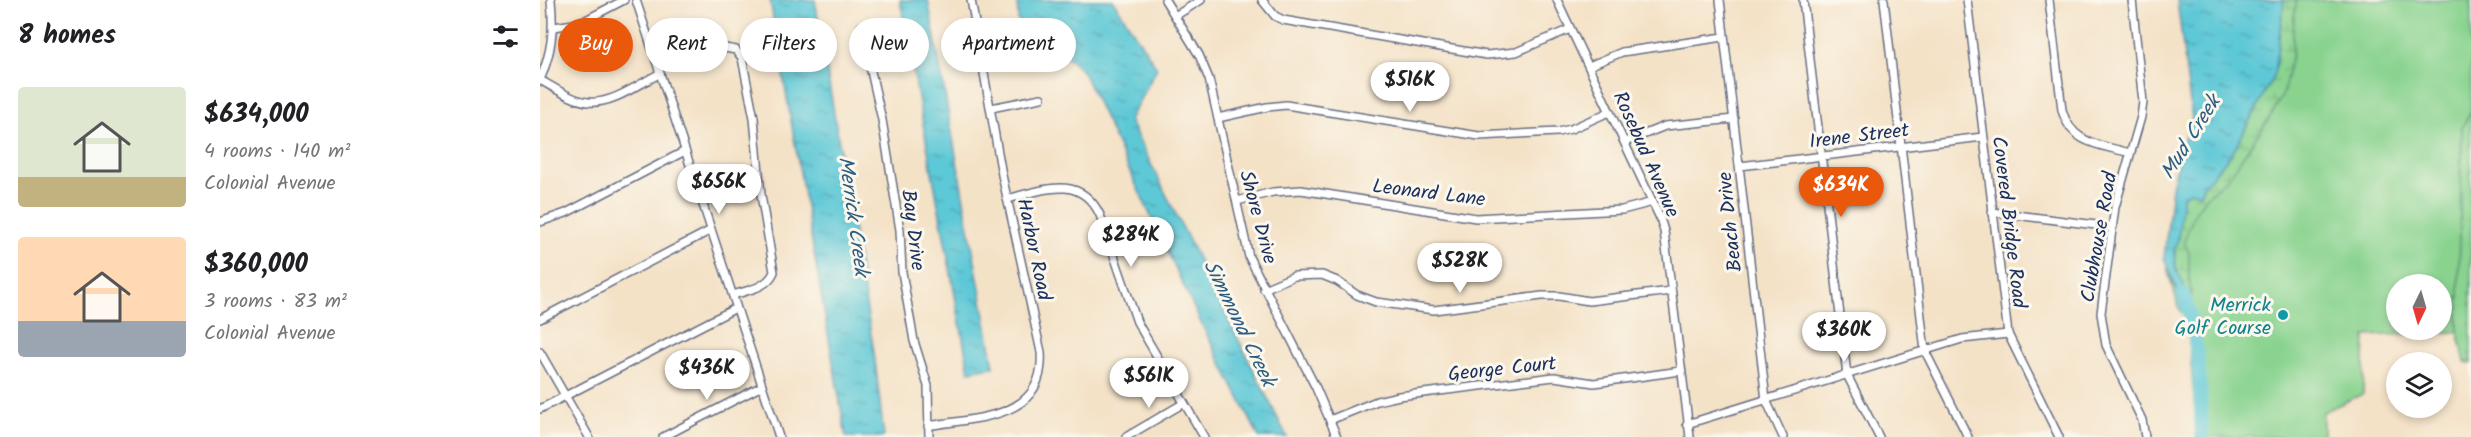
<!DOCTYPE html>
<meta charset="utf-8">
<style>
body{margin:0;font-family:Kalam,sans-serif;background:#f6f6f6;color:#202124;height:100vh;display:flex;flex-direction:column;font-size:22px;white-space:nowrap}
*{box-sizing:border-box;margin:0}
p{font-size:20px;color:#757577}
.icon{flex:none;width:33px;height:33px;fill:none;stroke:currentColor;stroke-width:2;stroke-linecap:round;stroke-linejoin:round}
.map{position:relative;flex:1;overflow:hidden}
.side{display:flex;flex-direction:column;background:#fff;width:540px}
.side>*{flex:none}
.top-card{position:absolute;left:18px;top:18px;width:570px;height:54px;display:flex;gap:12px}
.needle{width:39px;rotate:185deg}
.controls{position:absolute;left:1846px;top:274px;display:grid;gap:12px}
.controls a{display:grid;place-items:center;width:66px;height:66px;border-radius:50%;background:#fff;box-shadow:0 3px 9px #0003;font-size:30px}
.price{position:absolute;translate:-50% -51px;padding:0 14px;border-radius:21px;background:#fff;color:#222;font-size:20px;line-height:39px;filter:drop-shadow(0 2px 3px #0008)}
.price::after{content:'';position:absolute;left:50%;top:36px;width:18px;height:14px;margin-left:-9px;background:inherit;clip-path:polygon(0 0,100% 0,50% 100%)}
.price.selected{background:#ea580c;color:#fff}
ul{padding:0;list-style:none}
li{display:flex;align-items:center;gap:18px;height:150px;padding:0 18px}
li span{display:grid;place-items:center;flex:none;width:168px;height:120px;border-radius:6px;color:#555}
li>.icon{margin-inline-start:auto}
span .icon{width:72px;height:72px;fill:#fffc;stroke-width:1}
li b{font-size:26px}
h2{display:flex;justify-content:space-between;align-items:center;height:72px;padding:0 18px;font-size:26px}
.chip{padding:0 21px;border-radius:27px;background:#fff;box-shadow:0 3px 9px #0003;font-size:21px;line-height:54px}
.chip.selected{background:#ea580c;color:#fff}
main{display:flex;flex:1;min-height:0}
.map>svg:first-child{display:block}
</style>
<main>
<section class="side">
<h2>8 homes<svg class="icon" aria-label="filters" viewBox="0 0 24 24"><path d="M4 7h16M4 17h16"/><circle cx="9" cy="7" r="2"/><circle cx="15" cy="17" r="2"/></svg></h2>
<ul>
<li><span style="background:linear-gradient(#dfe7d0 75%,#c2b280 0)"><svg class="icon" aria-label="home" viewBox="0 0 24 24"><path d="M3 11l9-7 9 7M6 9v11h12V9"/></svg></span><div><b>$634,000</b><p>4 rooms · 140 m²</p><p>Colonial Avenue</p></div></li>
<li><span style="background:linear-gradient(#ffd9b3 70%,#9aa5b1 0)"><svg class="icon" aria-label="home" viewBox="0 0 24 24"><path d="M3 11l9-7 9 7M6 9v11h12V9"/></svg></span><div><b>$360,000</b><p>3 rooms · 83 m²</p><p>Colonial Avenue</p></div></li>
</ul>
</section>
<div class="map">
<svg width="1931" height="437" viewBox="0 0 1931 437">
<defs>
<pattern id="wetland-marsh" width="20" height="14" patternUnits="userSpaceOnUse" patternTransform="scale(1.5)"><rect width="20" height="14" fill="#89d38f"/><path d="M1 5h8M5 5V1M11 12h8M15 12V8" fill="none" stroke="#76b57e"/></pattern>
<pattern id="park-tufts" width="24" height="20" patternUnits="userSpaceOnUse" patternTransform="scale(1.5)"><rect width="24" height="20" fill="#89d38f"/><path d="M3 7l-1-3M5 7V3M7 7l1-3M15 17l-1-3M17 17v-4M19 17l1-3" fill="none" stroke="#76b57e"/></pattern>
<pattern id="water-ripples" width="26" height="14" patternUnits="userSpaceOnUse" patternTransform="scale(1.5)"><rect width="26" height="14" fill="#5dc8d6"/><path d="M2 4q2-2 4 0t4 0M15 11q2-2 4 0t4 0" fill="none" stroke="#4ca3b1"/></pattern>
</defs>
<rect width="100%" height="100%" fill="#fbf7ec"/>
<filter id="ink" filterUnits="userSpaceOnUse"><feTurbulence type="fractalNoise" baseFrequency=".0167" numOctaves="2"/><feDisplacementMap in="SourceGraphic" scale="12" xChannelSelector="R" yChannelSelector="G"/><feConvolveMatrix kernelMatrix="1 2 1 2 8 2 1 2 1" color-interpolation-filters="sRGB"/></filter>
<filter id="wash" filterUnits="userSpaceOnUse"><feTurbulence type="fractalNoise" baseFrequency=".008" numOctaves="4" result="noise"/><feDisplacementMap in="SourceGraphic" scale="24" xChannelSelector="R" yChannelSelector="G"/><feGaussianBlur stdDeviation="1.35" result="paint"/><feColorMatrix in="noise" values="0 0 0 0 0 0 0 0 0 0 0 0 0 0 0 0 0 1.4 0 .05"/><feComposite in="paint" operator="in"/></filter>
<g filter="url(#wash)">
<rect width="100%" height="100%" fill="#f4e2c7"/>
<path fill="#89d38f" stroke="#528176" stroke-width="1.5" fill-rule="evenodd" d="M 1744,0 L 1931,0 L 1931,110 L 1922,128 L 1918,332 L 1825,336 L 1823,394 L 1783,412 L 1783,437 L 1657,437 L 1641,241 L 1664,185 L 1734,75 ZM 1857,285 L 1902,285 L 1902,330 L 1857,330 Z"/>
<path fill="url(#wetland-marsh)" stroke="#528176" stroke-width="1.5" d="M 1744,0 L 1757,0 L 1754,16 L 1752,56 L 1743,94 L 1730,117 L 1689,177 L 1665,198 L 1654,214 L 1644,241 L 1649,253 L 1649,277 L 1653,311 L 1648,323 L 1639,308 L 1627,269 L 1642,302 L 1646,294 C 1643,284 1637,276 1636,267 C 1632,247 1641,218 1643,196 L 1651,191 L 1660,194 L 1664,185 L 1693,152 L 1734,75 Z"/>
<path fill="url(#park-tufts)" stroke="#528176" stroke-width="1.5" d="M 1931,111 L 1931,363 L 1925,362 L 1918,332 L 1922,128 Z"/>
<g fill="url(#water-ripples)" stroke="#3c7c9a" stroke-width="1.5">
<path d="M 230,0 L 275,0 L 334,352 L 344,437 L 306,437 Z"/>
<path d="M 360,0 L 388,0 L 454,367 L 429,371 Z"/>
<path d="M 477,0 L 573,0 L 617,68 L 589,120 L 747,437 L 719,437 L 660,321 L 543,72 C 525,52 516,48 490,51 L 478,20 Z"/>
<path d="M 1637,0 L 1744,0 L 1734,75 L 1693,152 L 1664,185 L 1660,194 L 1651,191 L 1643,196 L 1638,239 L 1634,251 L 1636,270 L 1643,282 L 1649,309 L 1642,302 L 1624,258 L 1632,188 L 1641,147 L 1652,119 Z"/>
</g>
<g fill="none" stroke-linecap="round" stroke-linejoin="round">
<path stroke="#5dc8d6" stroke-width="14" d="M 1643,294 C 1660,338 1660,390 1662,437"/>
</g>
</g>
<g filter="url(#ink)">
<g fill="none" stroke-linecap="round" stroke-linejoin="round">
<g stroke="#676e83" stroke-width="10">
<g id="street">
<path d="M 11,0 C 14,31 12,51 0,80 C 15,88 31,100 48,102 C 71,105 99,84 119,74"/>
<path d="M 96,0 L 239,437"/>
<path d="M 625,0 L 659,55 L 669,79 L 709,257 L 776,388 L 797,437"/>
<path d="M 722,0 L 735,16 L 743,20 L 947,55 L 976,52 L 1030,29"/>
<path d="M 1017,0 L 1120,218 L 1124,231 L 1150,437"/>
<path d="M 1180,0 L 1226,400 L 1243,437"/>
<path d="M 1263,0 L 1307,375 L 1339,437"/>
<path d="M 1344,0 L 1385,351 L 1428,437"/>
<path d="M 1427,0 L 1468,334 L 1519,437"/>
<path d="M 1509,0 L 1522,110 C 1532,145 1559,144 1590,153"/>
<path d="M 1592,0 L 1603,102 L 1601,117 L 1575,207 L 1561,313 L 1566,345 L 1602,420 L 1605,437"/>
<path d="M 635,16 L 661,0"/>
<path d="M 14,27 L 40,23 L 84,0"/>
<path d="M 321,27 L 342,120 L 360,230 L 362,272 L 374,341 L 388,386 L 389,437"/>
<path d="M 114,56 L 185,48 L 196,50 L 202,58 L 214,118 L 221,195 L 234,272 C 227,288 208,290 193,295"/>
<path d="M 1049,66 L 1082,52 L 1184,37"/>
<path d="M 451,108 L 501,98"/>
<path d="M 678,118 L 727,107 L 746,105 L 939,136 L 1018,132 L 1031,129 L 1069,112"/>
<path d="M 1085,142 L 1125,126 L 1194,119"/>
<path d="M 1200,166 L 1443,137"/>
<path d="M 467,199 C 503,190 540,173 560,215 L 597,322 L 664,437"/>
<path d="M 697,201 L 733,192 L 761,190 L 936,218 L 1082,210 L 1113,202"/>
<path d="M 1452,212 L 1572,227"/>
<path d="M 0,222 L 26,213 L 145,151"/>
<path d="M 724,289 L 754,276 L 782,275 L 797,281 L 817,295 L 836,302 L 894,310 L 1002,296 L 1019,296 L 1049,301 L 1131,291"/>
<path d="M 0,319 L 171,230"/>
<path d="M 0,352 L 49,437"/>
<path d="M 0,409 L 196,308"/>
<path d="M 790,420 L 837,401 L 859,396 L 1014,377 L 1054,383 L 1141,371"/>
<path d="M 1147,424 L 1422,339 L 1468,334"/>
<path d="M 388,426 C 437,417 506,420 501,352 L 462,175 L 431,0"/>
<path d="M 123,437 L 222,386"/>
<path d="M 586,437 L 644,403"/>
</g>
</g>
<use href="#street" stroke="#fff" stroke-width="7"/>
</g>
</g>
<circle fill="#0f9aa8" stroke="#fbf7ec" stroke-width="2" cx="1743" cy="315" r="6"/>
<g text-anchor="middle" stroke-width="6" stroke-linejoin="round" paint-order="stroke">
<g font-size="20" fill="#1b2f5e" stroke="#fbf7ec">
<text transform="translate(1319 135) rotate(-7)" y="7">Irene Street</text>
<text transform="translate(1107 154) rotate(66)" y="7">Rosebud Avenue</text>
<text transform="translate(889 192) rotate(7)" y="7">Leonard Lane</text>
<text transform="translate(719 217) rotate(75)" y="7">Shore Drive</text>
<text transform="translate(1189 222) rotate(-96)" y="7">Beach Drive</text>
<text transform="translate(1470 222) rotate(83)" y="7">Covered Bridge Road</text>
<text transform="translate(374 230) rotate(83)" y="7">Bay Drive</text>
<text transform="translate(1558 237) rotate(-80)" y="7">Clubhouse Road</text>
<text transform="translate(495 249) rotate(78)" y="7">Harbor Road</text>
<text transform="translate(962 368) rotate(-6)" y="7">George Court</text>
</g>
<g font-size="20" fill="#0d838f" stroke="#fbf7ec" text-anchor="end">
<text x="1731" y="311">Merrick<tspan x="1731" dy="23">Golf Course</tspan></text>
</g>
<g font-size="21" font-style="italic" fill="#2f5d82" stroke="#fbf7ec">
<text transform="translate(1650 137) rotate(-58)" y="7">Mud Creek</text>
<text transform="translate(314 216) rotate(82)" y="7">Merrick Creek</text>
<text transform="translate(700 323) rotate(64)" y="7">Simmond Creek</text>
</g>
</g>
</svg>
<div class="controls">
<a><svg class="needle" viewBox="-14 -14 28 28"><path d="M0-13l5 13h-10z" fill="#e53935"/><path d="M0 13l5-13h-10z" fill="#757577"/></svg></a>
<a><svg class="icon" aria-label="layers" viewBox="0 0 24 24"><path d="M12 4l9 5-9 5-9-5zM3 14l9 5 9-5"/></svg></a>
</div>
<b class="price" style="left:870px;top:113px">$516K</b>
<b class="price" style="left:179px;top:215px">$656K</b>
<b class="price selected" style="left:1301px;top:218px">$634K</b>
<b class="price" style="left:591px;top:268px">$284K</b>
<b class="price" style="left:920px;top:294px">$528K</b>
<b class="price" style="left:1304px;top:363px">$360K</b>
<b class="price" style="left:167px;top:401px">$436K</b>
<b class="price" style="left:609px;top:409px">$561K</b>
<div class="top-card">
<a class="chip selected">Buy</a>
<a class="chip">Rent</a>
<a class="chip">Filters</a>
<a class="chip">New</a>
<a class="chip">Apartment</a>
</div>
</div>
</main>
